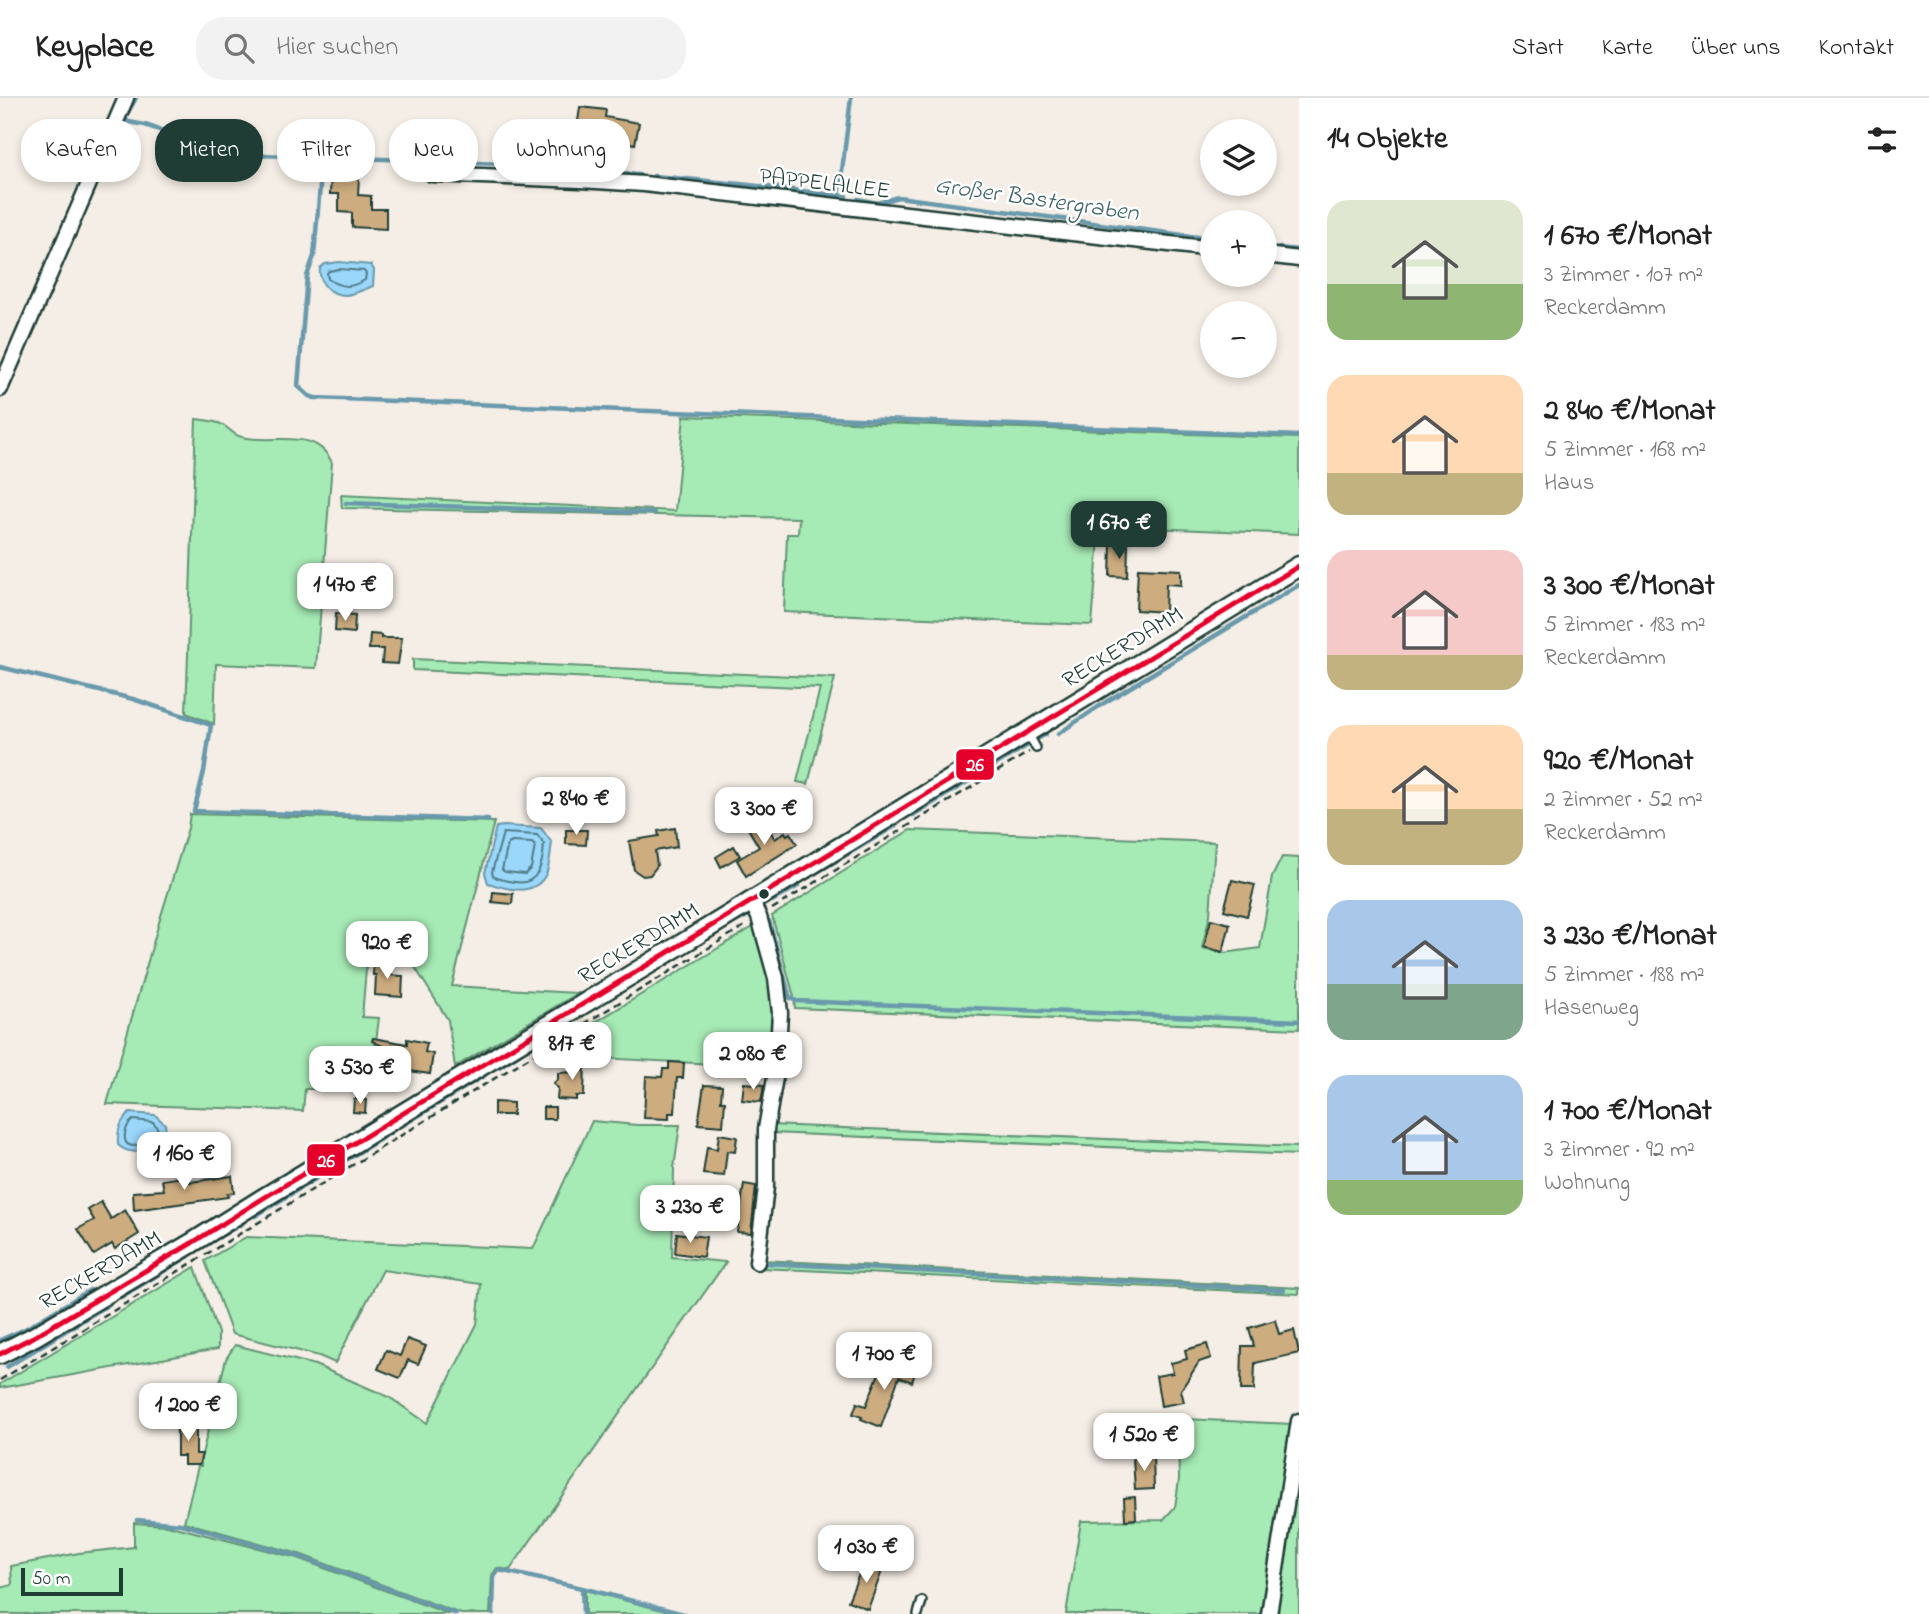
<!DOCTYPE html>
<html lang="de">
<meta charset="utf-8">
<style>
body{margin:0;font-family:"Indie Flower",sans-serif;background:#f2f2f2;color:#222;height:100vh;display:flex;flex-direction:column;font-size:26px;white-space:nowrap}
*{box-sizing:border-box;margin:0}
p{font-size:23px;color:#767676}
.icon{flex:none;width:38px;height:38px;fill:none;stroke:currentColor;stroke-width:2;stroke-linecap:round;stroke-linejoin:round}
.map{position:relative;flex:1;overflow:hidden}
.side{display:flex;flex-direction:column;background:#fff;width:630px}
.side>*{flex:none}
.hud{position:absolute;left:21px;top:21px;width:665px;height:63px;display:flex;gap:14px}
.tools{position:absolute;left:1200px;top:21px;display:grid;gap:14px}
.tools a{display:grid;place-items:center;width:77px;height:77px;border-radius:50%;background:#fff;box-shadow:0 4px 10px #0003;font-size:35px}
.scale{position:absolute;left:21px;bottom:18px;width:102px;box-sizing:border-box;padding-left:7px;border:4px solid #1f3d34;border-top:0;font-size:19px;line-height:24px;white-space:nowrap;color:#1f3d34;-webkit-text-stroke:5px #fff;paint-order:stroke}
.price{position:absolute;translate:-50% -60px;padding:0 16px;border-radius:14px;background:#fff;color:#222;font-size:23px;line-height:46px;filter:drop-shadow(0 2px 4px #0008)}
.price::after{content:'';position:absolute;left:50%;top:42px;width:21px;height:16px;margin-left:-10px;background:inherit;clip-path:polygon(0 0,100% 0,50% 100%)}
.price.on{background:#1f3d34;color:#fff}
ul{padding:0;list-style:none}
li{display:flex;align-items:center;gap:21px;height:175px;padding:0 28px}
li span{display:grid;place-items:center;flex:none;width:196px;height:140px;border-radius:21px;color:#555}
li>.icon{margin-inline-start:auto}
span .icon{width:84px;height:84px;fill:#fffc;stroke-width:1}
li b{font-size:30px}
h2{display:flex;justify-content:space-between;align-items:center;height:84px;padding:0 28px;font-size:30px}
.pill{padding:0 24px;border-radius:28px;background:#fff;box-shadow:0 4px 10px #0003;font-size:24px;line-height:63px}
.pill.on{background:#1f3d34;color:#fff}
header{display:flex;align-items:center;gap:42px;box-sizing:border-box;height:98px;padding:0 35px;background:#fff;border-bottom:2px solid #e0e0e0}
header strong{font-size:33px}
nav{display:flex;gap:38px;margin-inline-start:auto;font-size:24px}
.search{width:490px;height:63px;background:#f2f2f2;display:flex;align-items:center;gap:18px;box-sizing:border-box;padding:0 24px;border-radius:28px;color:#767676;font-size:26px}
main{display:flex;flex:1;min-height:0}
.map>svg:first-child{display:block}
</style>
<header>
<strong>Keyplace</strong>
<div class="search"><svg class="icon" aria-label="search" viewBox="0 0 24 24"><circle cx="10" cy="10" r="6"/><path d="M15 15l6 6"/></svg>Hier suchen</div>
<nav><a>Start</a><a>Karte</a><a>Über uns</a><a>Kontakt</a></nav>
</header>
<main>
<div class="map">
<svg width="1299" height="1516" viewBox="0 0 1299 1516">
<rect width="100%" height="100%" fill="#f5eee6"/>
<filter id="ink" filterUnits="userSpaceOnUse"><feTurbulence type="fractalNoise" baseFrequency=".0143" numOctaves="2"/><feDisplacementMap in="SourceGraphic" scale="14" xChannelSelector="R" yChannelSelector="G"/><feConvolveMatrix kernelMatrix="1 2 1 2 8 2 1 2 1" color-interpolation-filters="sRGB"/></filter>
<g filter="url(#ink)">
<g fill="#a6eab5" stroke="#629474" stroke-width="2">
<path d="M 684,318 L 1299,340 L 1299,436 L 1100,428 L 1092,527 L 784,514 L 787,436 L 798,436 L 799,420 L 342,410 L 341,397 L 675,413 Z"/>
<path d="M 196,321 C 204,322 216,323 223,327 C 230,331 233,337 242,339 C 272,347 316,328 332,365 L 316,570 L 216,566 L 214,626 L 186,615 Z"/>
<path d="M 413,561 L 835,580 L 808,686 L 797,684 L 820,590 L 413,572 Z"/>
<path d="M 190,716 L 494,724 L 452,888 L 578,895 L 455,969 L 448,922 L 413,866 L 414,851 L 368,847 L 362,919 L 379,920 L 371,982 L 326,981 L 325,991 L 305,991 L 303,1013 L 107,1006 L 160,821 L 188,730 Z"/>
<path d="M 910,732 L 1215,744 L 1210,817 L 1202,850 L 1224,855 L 1260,850 L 1272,779 L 1282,759 L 1299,760 L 1299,931 L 795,910 L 794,899 L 772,818 Z"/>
<path d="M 758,826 L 774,899 L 772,969 L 541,957 Z"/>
<path d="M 592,1023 L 637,1027 L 680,1027 L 674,1070 L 672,1159 L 726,1164 L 512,1469 L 510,1472 L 497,1470 L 492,1477 L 490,1516 L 461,1516 L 299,1456 L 184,1424 L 198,1368 L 201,1368 L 201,1360 L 226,1261 L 235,1247 L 315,1267 L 389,1299 L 427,1325 L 477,1226 L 481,1186 L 383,1172 L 335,1265 L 319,1258 L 232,1236 L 205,1163 L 246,1139 L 533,1151 Z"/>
<path d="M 771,1027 L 1299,1049 L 1299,1057 L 771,1035 Z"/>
<path d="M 762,1162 L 1299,1190 L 1299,1196 L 761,1170 Z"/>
<path d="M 195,1169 L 218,1235 L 218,1251 L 0,1290 L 0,1286 Z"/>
<path d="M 1185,1321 L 1292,1326 L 1264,1516 L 1066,1516 L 1081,1423 L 1163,1422 L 1175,1409 L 1179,1382 L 1178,1331 L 1180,1324 Z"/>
<path d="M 1299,1377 L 1299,1516 L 1277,1516 Z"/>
<path d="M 134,1425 L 167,1427 L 297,1460 L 449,1516 L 0,1516 L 0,1490 L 12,1487 L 11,1468 L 79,1455 L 134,1449 Z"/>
<path d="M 585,1492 L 677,1516 L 678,1516 L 585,1516 Z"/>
</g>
<g fill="#9ad7fb" stroke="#6999ab" stroke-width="2">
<path d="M 339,164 L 371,167 L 374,172 L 373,188 C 365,191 353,197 345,197 C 329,196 318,185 320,170 L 325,166 Z"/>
<path d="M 504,728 L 541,730 L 552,745 C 550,755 550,770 545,778 C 533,799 506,791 488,785 L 485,775 L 496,729 Z"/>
<path d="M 130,1015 L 155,1017 L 165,1026 L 167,1042 L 161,1051 C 145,1053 130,1058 118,1047 C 117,1035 120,1022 130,1015 Z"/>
</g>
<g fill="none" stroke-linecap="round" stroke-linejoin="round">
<g stroke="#507b84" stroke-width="2">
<path d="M 339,171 L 364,173 L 366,176 L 365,182 C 351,190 341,190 328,181 L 327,175 L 329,173 Z"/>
<path d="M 503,735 L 537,737 L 544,746 C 543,765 539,788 515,784 C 507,783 500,782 493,778 L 492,774 Z"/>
<path d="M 512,744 L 532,745 L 535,748 L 531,770 L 525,776 L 505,774 L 502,772 L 508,746 Z"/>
<path d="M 133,1022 L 153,1024 C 158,1030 162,1037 157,1044 L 132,1048 L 127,1046 C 122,1039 126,1027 133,1022 Z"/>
</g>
<g stroke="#6999ab" stroke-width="4.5">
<path d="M 136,0 L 126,18 L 125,21 L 129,24 L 145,27 L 210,49 L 259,57 L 414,62 C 427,66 436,67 449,64 L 535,67 L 639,77"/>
<path d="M 311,59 L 321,76 L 314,158 L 307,178 L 298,288 L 309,298 L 315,300 L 1299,338"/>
<path d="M 654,78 L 740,86 L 846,98"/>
<path d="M 839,97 L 851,0"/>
<path d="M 858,101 L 877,105 L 898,99 L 1213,141"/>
<path d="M 1279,150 L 1299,152"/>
<path d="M 346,405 L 654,415"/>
<path d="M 0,569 L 133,601 L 211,627 L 204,674 L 194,713 L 488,722"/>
<path d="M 1058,636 L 1104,605 L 1299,487"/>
<path d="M 1039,640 L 1046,636"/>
<path d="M 913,717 L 1028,647"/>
<path d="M 809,779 L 895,728"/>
<path d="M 772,803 L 798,788"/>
<path d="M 769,823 L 790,900 L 796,903 L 1299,923"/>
<path d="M 729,827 L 751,816"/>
<path d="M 499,969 L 548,937"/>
<path d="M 403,1027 L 485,977"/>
<path d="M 255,1118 L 390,1035"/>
<path d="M 202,1149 L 243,1125"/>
<path d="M 764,1165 L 1284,1192"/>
<path d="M 121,1199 L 189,1158"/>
<path d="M 0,1242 L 25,1231 L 90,1192"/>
<path d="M 7,1269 L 109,1206"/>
<path d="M 137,1422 L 181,1426 L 298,1458 L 456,1516"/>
<path d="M 582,1490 L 583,1516"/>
<path d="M 493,1516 L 494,1479 L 499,1472 L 582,1490 L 684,1516"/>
</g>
</g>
<g fill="#cdac80" stroke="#1f3d34" stroke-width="2">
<path d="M 580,9 L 606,12 L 605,19 L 639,25 L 635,46 L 601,40 L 600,49 L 575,45 Z"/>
<path d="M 331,78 L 359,79 L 358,97 L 371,98 L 371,111 L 386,111 L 386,131 L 352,129 L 352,115 L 339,114 L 339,96 L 330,96 Z"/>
<path d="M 1111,446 L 1128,447 L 1127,479 L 1110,478 Z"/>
<path d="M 1138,470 L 1181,472 L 1181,487 L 1166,486 L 1165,514 L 1136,512 Z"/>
<path d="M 336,515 L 355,517 L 354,535 L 335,533 Z"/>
<path d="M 370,536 L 381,537 L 381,540 L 402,540 L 398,566 L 382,565 L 383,551 L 369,551 Z"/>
<path d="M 761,718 L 775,741 L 785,734 L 787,737 L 790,735 L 797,746 L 746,778 L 737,762 L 759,749 L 746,727 Z"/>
<path d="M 675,730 L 677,749 L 655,753 L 657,768 L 650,777 L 643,778 L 634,772 L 629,743 L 659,738 L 658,733 Z"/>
<path d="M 566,732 L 587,732 L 586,747 L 566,746 Z"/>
<path d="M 734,748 L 740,758 L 721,769 L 716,759 Z"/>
<path d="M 1232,782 L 1255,787 L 1247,818 L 1224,812 Z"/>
<path d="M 493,794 L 513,796 L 512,806 L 492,804 Z"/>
<path d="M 1211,821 L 1230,826 L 1223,854 L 1204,849 Z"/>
<path d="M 374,862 L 388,863 L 387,877 L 403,878 L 402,899 L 375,897 L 376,877 L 373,877 Z"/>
<path d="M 373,940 L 407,946 L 407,941 L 427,945 L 425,954 L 433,956 L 430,976 L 388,970 L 391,952 L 372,943 Z"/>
<path d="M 574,960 L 585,961 L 584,998 L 576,998 L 576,1002 L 557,1001 L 558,990 L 553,986 L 558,981 L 558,975 L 574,974 Z"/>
<path d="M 669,964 L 684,965 L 683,980 L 677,980 L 675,1015 L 669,1015 L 669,1021 L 644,1020 L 646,978 L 662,979 L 663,971 L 669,971 Z"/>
<path d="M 375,972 L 389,974 L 387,988 L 373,986 Z"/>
<path d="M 744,985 L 764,987 L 761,1004 L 742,1002 Z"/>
<path d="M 704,987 L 722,988 L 721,1003 L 725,1003 L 723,1028 L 698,1026 Z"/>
<path d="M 354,1001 L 366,1002 L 365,1015 L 353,1014 Z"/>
<path d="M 494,1004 L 513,1005 L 513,1017 L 494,1017 Z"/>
<rect x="543" y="1009" width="12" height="12"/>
<path d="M 719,1036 L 737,1039 L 735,1054 L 727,1053 L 724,1078 L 703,1076 L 707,1049 L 717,1051 Z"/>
<path d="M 190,1078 L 190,1084 L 232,1078 L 234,1095 L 227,1096 L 228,1099 L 134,1112 L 133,1094 L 164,1092 L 162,1082 Z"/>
<path d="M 744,1086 L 756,1088 L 751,1135 L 737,1134 Z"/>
<path d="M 101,1104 L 111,1121 L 125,1112 L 139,1136 L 115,1151 L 112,1146 L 94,1157 L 78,1131 L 94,1122 L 88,1112 Z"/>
<path d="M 677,1135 L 706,1139 L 703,1159 L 675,1155 Z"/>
<path d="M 1275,1222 L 1279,1236 L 1294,1232 L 1299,1255 L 1255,1265 L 1254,1292 L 1241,1292 L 1242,1248 L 1254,1248 L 1249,1230 Z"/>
<path d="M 407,1241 L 426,1248 L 418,1266 L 408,1262 L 400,1280 L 378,1271 L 386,1252 L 400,1258 Z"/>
<path d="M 1207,1246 L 1211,1260 L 1199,1264 L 1181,1292 L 1184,1304 L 1161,1308 L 1156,1278 L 1173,1275 L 1171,1265 L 1187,1261 L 1185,1252 Z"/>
<path d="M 885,1260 L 916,1272 L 912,1284 L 899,1279 L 881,1329 L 861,1321 L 862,1319 L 853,1316 L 857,1305 L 866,1308 Z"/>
<path d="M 177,1324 L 196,1325 L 196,1356 L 202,1356 L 199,1367 L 184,1367 L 184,1358 L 177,1358 Z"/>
<path d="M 1153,1359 L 1154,1391 L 1135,1392 L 1133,1360 Z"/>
<path d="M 1135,1399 L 1136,1421 L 1125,1422 L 1124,1400 Z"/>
<path d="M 865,1462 L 883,1470 L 868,1511 L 848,1503 Z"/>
</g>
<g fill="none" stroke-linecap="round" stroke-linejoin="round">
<g stroke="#1f3d34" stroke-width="12">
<g id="service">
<path d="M 1028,635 L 1036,650"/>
<path d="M 918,1516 L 922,1503"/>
</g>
</g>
<g stroke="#1f3d34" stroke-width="19">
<g id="minor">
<path d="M 432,76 L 580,82 L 644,86 L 1213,151"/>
<path d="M 1265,157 L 1299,161"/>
<path d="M 0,291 L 126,0"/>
<path d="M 751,803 L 759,819 L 776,880 L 780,915 L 777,968 L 766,1031 L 766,1089 L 757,1164"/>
<path d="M 1269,1516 L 1299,1323"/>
</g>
</g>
<g stroke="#1f3d34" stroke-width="23">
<path id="tertiary" d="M 0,1256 L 35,1238 L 192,1145 L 262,1101 L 649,866 L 1299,468"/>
</g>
<g stroke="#1f3d34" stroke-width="2.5" stroke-dasharray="7 5" stroke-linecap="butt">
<path d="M 772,811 L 1029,654"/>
<path d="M 0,1282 L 748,826"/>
</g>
<use href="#service" stroke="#fff" stroke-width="7"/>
<use href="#minor" stroke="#fff" stroke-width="14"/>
<use href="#tertiary" stroke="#fff" stroke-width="18"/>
<g stroke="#fff" stroke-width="10">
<path id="bus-1" d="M 0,1256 L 35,1238 L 192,1145 L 262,1101 L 649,866 L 1299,468"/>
</g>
<use href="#bus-1" stroke="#e4002b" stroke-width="5"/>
</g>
</g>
<circle fill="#1f3d34" stroke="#fff" stroke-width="2.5" cx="764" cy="796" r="6"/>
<g text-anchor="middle" stroke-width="5" stroke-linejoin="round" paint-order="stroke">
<g font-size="23" fill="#1f3d34" stroke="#fff">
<text transform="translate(825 84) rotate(7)" y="8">PAPPELALLEE</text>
<text transform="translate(1122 548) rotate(-31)" y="8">RECKERDAMM</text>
<text transform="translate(638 844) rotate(-31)" y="8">RECKERDAMM</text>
<text transform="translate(100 1171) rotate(-30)" y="8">RECKERDAMM</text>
</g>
<g font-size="24" font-style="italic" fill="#3e6466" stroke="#fff">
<text transform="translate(1037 100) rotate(8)" y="8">Großer Bastergraben</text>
</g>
</g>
<g stroke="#fff" stroke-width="2.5">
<rect x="955" y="650" width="40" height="33" rx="7" fill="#e4002b"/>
<rect x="306" y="1045" width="40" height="34" rx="7" fill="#e4002b"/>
</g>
<g font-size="19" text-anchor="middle" font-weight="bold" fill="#fff">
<text x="975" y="673">26</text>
<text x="326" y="1069">26</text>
</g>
</svg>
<div class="tools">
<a><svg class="icon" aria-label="layers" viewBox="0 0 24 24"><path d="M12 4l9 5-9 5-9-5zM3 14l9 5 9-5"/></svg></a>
<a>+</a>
<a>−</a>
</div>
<div class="scale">50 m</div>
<b class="price on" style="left:1119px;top:463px">1 670 €</b>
<b class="price" style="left:345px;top:525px">1 470 €</b>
<b class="price" style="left:576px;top:739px">2 840 €</b>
<b class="price" style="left:764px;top:749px">3 300 €</b>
<b class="price" style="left:387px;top:883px">920 €</b>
<b class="price" style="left:572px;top:984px">817 €</b>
<b class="price" style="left:753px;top:994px">2 080 €</b>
<b class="price" style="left:360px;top:1008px">3 530 €</b>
<b class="price" style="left:184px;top:1094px">1 160 €</b>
<b class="price" style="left:690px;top:1147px">3 230 €</b>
<b class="price" style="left:884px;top:1294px">1 700 €</b>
<b class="price" style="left:188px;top:1345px">1 200 €</b>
<b class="price" style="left:1144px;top:1375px">1 520 €</b>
<b class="price" style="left:866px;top:1487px">1 030 €</b>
<div class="hud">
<a class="pill">Kaufen</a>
<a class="pill on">Mieten</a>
<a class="pill">Filter</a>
<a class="pill">Neu</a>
<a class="pill">Wohnung</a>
</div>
</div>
<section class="side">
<h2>14 Objekte<svg class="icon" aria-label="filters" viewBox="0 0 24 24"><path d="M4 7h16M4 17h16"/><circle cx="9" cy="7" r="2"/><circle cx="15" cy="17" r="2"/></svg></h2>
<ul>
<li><span style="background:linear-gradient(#dfe7d0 60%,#8fb573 0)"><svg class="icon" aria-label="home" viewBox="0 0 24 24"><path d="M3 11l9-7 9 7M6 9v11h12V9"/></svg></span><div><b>1 670 €/Monat</b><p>3 Zimmer · 107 m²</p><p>Reckerdamm</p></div></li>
<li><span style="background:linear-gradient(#ffd9b3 70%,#c2b280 0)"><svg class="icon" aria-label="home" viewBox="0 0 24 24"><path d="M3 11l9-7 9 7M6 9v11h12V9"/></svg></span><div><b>2 840 €/Monat</b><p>5 Zimmer · 168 m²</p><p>Haus</p></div></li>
<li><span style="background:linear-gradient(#f6c9c9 75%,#c2b280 0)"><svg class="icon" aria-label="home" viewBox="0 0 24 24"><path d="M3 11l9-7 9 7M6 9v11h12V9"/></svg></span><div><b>3 300 €/Monat</b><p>5 Zimmer · 183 m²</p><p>Reckerdamm</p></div></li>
<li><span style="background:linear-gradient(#ffd9b3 60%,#c2b280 0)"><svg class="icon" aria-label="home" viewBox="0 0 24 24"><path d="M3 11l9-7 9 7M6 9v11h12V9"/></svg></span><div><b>920 €/Monat</b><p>2 Zimmer · 52 m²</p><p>Reckerdamm</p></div></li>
<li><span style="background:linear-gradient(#a9c7e8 60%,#7fa58c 0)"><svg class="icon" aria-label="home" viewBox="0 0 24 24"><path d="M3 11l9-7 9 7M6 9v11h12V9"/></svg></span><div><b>3 230 €/Monat</b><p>5 Zimmer · 188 m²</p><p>Hasenweg</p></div></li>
<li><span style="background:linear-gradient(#a9c7e8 75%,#8fb573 0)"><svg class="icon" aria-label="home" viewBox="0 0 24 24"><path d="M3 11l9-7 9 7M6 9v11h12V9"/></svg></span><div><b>1 700 €/Monat</b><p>3 Zimmer · 92 m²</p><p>Wohnung</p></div></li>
</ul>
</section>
</main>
